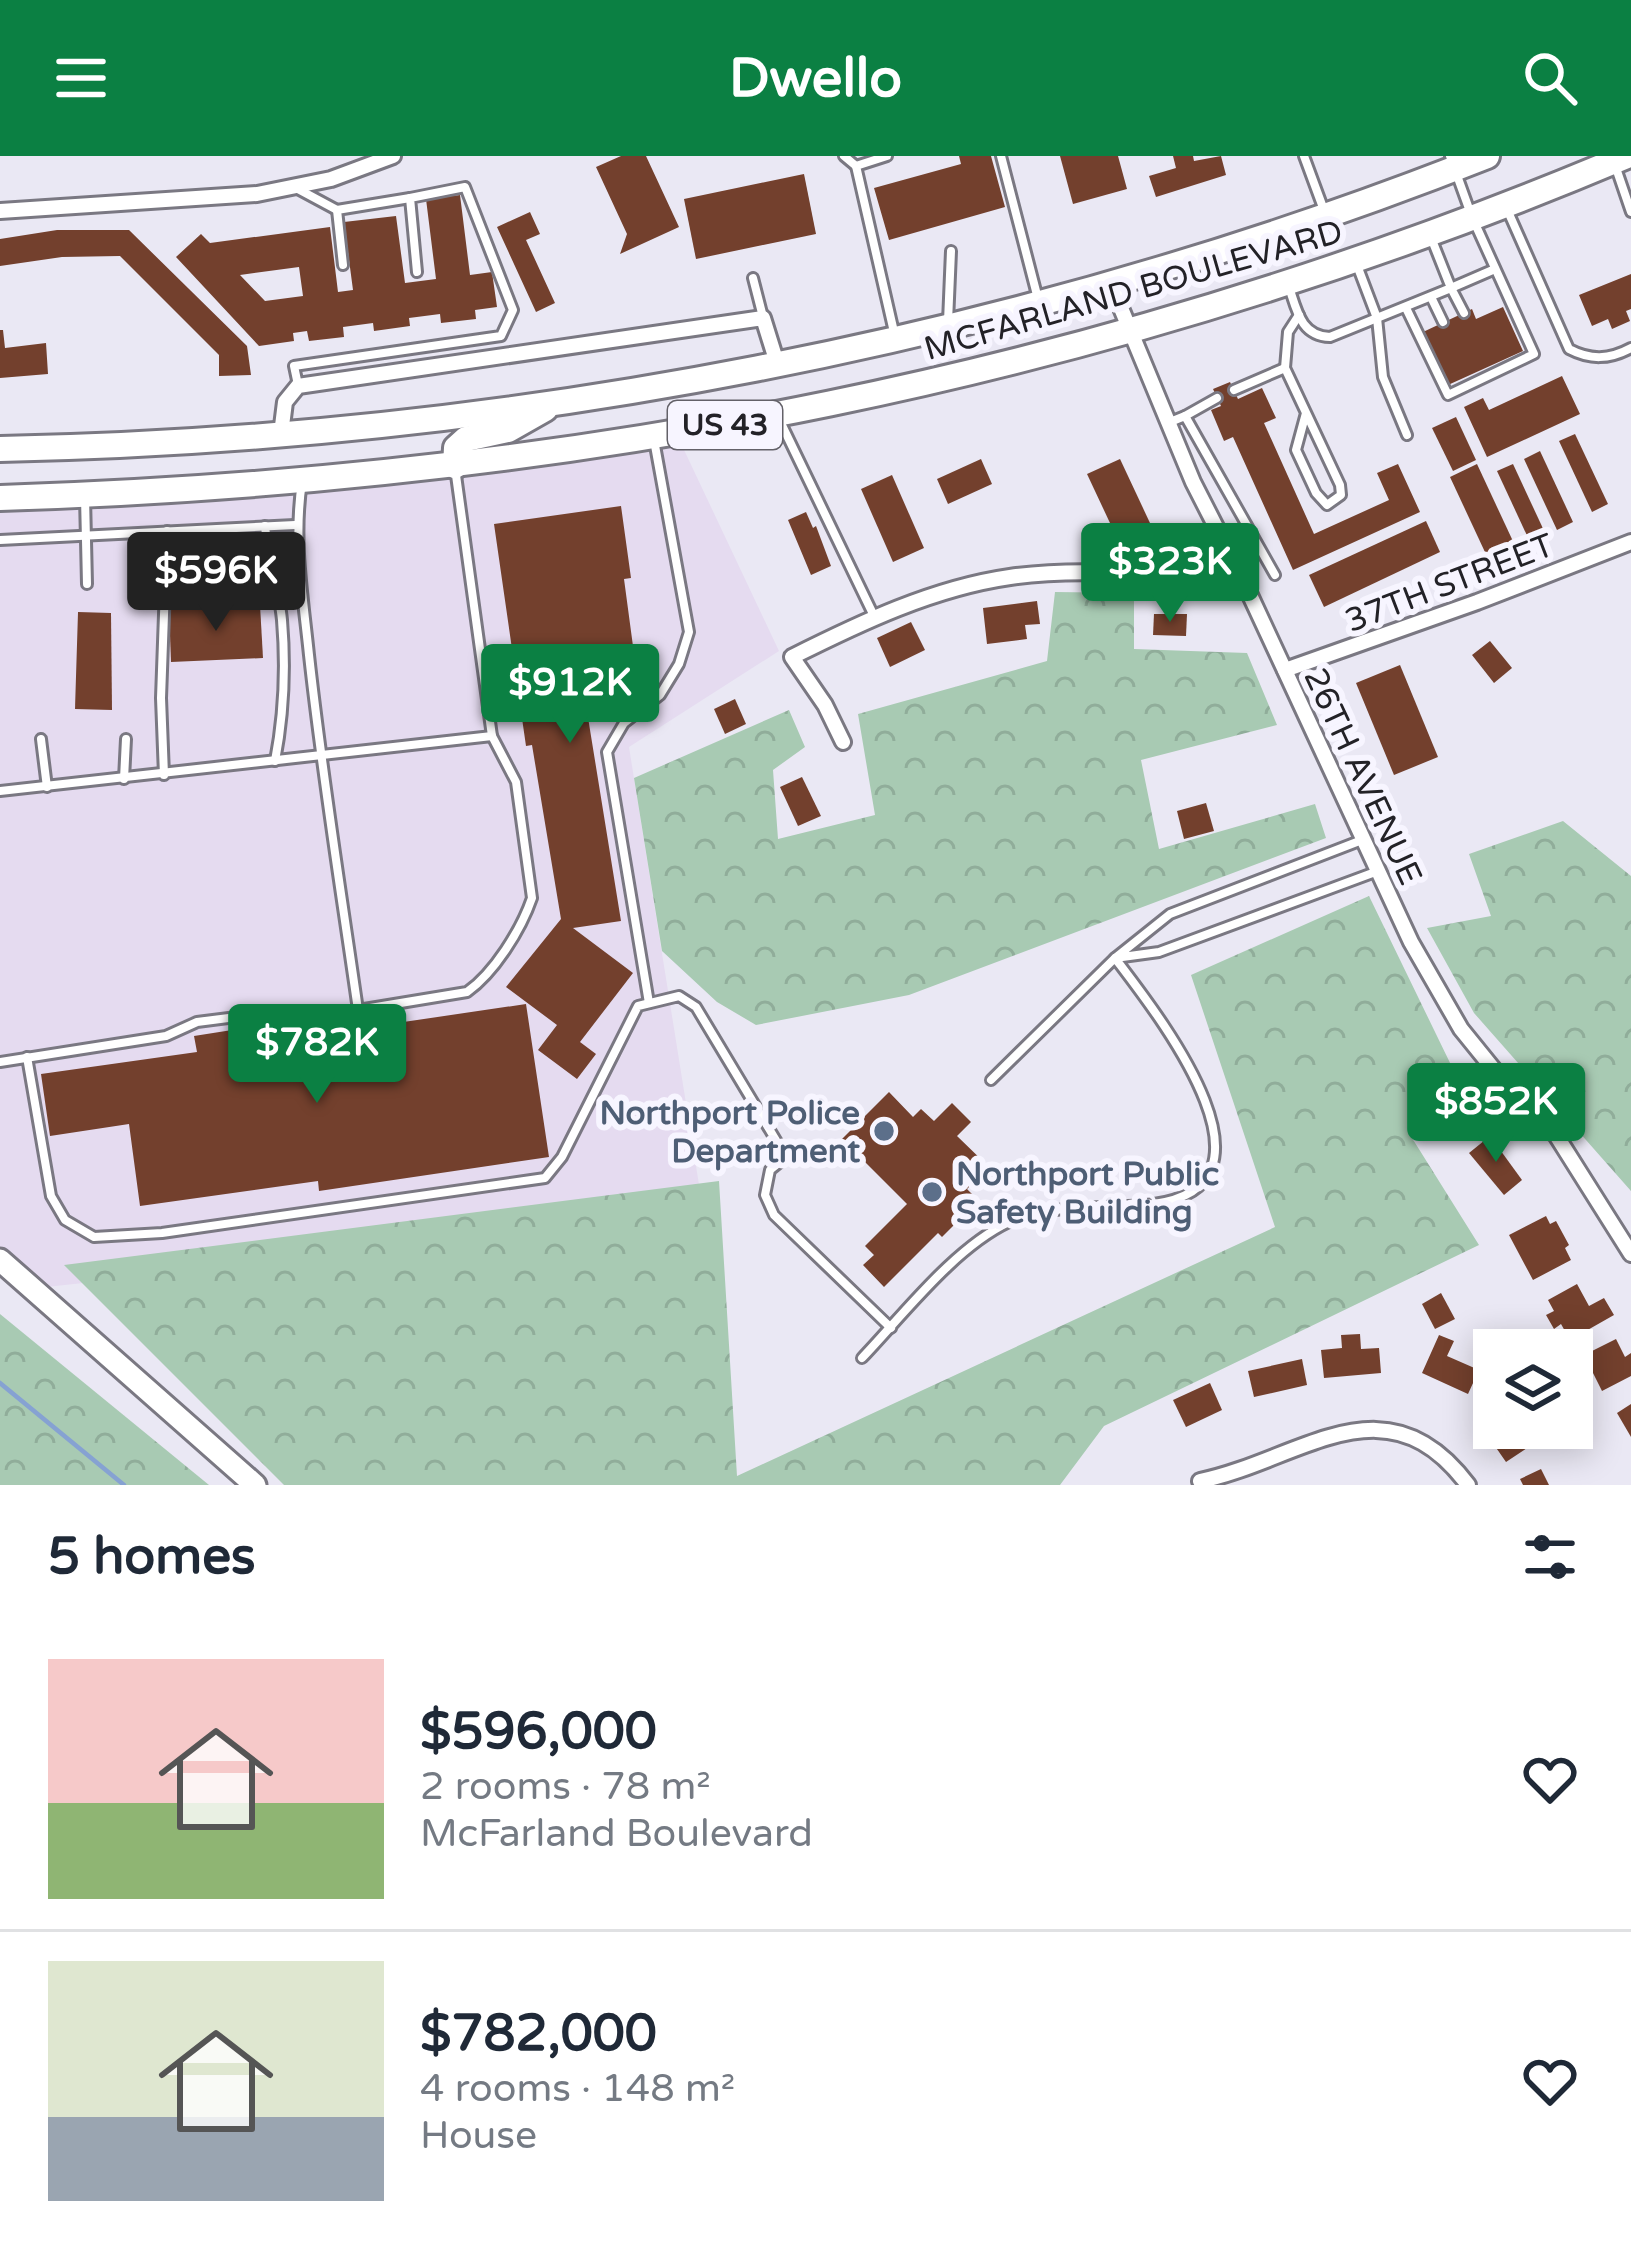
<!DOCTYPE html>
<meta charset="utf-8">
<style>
body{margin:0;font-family:"Varela Round",sans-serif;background:#f6f6f7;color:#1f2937;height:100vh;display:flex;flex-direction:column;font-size:45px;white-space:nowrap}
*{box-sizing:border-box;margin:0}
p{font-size:39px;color:#747a83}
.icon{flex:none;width:66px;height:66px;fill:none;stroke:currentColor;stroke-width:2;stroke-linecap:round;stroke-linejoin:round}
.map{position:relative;height:1329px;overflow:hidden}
.side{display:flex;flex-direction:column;background:#fff;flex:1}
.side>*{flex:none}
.buttons{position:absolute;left:1473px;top:1173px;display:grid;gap:24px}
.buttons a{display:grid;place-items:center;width:120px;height:120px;border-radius:0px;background:#fff;box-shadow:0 6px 30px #0003;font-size:60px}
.price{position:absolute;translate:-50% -102px;padding:0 27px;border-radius:12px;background:#0b8043;color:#fff;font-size:39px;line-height:78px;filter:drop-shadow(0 3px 6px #0008)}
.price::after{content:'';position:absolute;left:50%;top:72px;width:36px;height:27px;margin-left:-18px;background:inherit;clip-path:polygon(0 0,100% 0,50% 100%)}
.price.active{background:#222;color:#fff}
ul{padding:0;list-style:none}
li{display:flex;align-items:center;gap:36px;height:300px;padding:0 48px}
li+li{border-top:3px solid #e0e1e3}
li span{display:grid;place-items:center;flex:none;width:336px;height:240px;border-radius:0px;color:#555}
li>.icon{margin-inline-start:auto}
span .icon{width:144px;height:144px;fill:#fffc;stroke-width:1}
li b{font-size:51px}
h2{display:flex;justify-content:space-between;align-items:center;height:144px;padding:0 48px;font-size:51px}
header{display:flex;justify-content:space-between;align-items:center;height:156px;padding:0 48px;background:#0b8043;color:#fff;font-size:54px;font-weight:700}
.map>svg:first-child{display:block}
</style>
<header><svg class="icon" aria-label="menu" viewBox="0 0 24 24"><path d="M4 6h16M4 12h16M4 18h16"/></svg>Dwello<svg class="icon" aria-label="search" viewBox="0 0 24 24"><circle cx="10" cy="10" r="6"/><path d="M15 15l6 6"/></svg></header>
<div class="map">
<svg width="1631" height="1329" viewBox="0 0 1631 1329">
<defs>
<pattern id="forest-crowns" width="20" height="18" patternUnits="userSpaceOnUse" patternTransform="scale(3)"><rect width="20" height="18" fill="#a8cab3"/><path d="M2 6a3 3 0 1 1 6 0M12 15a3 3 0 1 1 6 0" fill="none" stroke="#90ad9a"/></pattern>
</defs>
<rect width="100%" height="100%" fill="#eae8f4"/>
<path fill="#e5dbf0" d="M 677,279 L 779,495 L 629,591 L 704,1060 L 46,1131 L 0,1096 L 0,342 Z"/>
<g fill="url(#forest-crowns)">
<path d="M 1055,436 L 1134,437 L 1134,493 L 1247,497 L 1277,569 L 1141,604 L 1159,693 L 1315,648 L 1326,682 L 909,839 L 756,869 L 717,846 L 662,795 L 634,622 L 789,554 L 805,591 L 773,614 L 778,683 L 875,659 L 858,558 L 1047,505 Z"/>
<path d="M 1563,665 L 1631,720 L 1631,1035 L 1474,857 L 1427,772 L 1491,760 L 1469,698 Z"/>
<path d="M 1369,740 L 1469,946 L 1412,982 L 1479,1089 L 1104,1270 L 1060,1329 L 284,1329 L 64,1109 L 719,1025 L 737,1320 L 1275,1071 L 1191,819 Z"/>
<path d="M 0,1158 L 209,1329 L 0,1329 Z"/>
</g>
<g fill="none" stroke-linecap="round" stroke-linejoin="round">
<path stroke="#86a2d2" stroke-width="4.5" d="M 0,1227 L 124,1329"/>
</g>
<g fill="#73402d" fill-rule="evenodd">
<path d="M 621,0 L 646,0 L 679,71 L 620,98 L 627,78 L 596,11 Z"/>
<path d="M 959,0 L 991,0 L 1005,51 L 889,84 L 874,32 L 961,8 Z"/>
<path d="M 1060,0 L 1118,0 L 1127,33 L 1073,48 Z"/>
<path d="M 1173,0 L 1193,0 L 1194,5 L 1221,0 L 1226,19 L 1156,41 L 1149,20 L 1176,12 Z"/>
<path d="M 804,18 L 816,78 L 696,103 L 684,43 Z"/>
<path d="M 460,39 L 470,119 L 492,116 L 497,151 L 475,154 L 476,163 L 441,167 L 440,158 L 409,162 L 410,170 L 374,175 L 373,167 L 343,171 L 344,181 L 309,185 L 307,175 L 293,177 L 294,185 L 259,190 L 176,101 L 201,78 L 210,87 L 330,71 L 338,136 L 353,134 L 344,66 L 396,60 L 405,127 L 436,123 L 426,43 ZM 299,111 L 303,140 L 265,145 L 240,119 Z"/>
<path d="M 530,56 L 540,78 L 526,84 L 555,147 L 536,156 L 497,71 Z"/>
<path d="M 57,74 L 129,74 L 247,190 L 251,219 L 219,220 L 219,199 L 120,100 L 62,101 L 0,110 L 0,83 Z"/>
<path d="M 1631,118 L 1631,153 L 1626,155 L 1630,165 L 1612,173 L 1608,163 L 1592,170 L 1579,139 Z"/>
<path d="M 1503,151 L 1523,195 L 1448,229 L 1423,176 L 1472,153 L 1476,163 Z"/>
<path d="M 0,174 L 3,174 L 5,192 L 46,187 L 48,218 L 0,222 Z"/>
<path d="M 1562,220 L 1580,258 L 1487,301 L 1464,251 L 1483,242 L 1489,254 Z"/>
<path d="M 1230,226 L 1238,243 L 1262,232 L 1276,262 L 1264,267 L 1314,378 L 1389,344 L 1377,317 L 1398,308 L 1420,356 L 1293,414 L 1233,281 L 1224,285 L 1211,254 L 1221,250 L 1213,233 Z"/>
<path d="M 1456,261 L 1476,304 L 1453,315 L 1432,272 Z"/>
<path d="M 1575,278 L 1608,348 L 1592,356 L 1559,285 Z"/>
<path d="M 1540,295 L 1573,366 L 1557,374 L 1524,303 Z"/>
<path d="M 981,303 L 992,328 L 948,348 L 937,323 Z"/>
<path d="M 1120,303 L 1150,367 L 1117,382 L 1087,318 Z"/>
<path d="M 1477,308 L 1518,396 L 1491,409 L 1450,321 Z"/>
<path d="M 1513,308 L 1546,379 L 1530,386 L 1497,315 Z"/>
<path d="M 892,319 L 924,392 L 893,406 L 861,333 Z"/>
<path d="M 621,350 L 631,422 L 624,423 L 639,535 L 585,543 L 621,765 L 573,772 L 633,817 L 580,886 L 596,898 L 577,923 L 538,894 L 557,869 L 506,831 L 561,763 L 532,589 L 526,590 L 494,368 Z"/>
<path d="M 806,356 L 813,372 L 816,370 L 831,410 L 811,419 L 788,364 Z"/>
<path d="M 1426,365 L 1440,396 L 1324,451 L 1309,419 Z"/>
<path d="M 1037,445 L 1040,468 L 1025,469 L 1027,483 L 987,488 L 983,452 Z"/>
<path d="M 260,449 L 263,502 L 171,506 L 169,453 Z"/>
<path d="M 78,456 L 111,457 L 112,554 L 75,553 Z"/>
<path d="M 1154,458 L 1187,458 L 1186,480 L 1153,479 Z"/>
<path d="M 911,466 L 925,494 L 890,511 L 877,482 Z"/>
<path d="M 1490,485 L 1512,512 L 1494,527 L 1472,499 Z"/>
<path d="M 1400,509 L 1438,601 L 1394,619 L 1356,527 Z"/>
<path d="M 735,543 L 746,568 L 725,578 L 714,553 Z"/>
<path d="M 802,621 L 821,660 L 798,670 L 780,631 Z"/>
<path d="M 1206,647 L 1214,675 L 1184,683 L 1177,655 Z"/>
<path d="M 526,848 L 549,1001 L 319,1035 L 318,1025 L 140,1050 L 129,968 L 50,980 L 41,918 L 197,896 L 194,880 L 271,868 L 274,885 Z"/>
<path d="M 889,936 L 913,961 L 921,953 L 934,965 L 952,947 L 971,966 L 957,980 L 989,1011 L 967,1033 L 973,1039 L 960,1052 L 966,1057 L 942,1081 L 938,1077 L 884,1131 L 863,1109 L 874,1099 L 865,1090 L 907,1048 L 842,983 Z"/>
<path d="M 1490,980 L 1522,1024 L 1504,1039 L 1469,997 Z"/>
<path d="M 1546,1060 L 1550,1068 L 1556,1065 L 1569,1089 L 1565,1092 L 1571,1104 L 1533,1124 L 1509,1079 Z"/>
<path d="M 1577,1128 L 1589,1150 L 1604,1142 L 1614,1159 L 1570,1184 L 1561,1168 L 1554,1173 L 1546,1159 L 1554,1155 L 1548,1144 Z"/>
<path d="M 1441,1137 L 1455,1163 L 1435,1173 L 1422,1148 Z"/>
<path d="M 1360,1178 L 1361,1193 L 1379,1192 L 1381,1217 L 1324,1222 L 1321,1194 L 1342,1192 L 1341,1179 Z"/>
<path d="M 1439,1179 L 1454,1185 L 1447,1200 L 1479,1214 L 1468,1238 L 1422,1217 Z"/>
<path d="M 1616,1183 L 1625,1201 L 1631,1197 L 1631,1220 L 1602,1235 L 1584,1199 Z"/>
<path d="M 1302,1203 L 1307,1229 L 1254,1241 L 1248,1215 Z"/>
<path d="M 1210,1227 L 1222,1254 L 1186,1271 L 1173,1244 Z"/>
<path d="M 1494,1246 L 1494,1272 L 1525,1272 L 1520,1276 L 1530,1290 L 1506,1306 L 1474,1260 Z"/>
<path d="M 1631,1248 L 1631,1281 L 1617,1257 Z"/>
<path d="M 1541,1313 L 1549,1329 L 1523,1329 L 1520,1323 Z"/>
</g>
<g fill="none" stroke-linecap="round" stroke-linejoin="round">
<g stroke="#7a7882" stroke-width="14">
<g id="lane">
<path d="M 844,0 L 856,10"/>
<path d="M 887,0 L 856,10 L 894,176"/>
<path d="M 1001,0 L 1037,139"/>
<path d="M 1304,0 L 1325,57"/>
<path d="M 1616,12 L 1631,56"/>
<path d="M 296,32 L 337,54"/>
<path d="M 1506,51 L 1569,193 C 1590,204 1609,204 1631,192"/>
<path d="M 1355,104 L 1377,162 L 1383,221 L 1407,279"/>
<path d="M 343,109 L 337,54 L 410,42"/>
<path d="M 753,122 L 763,161"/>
<path d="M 1289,131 C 1297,155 1301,180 1330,181 L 1451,132 L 1432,84"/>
<path d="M 1431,141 L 1443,166"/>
<path d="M 1406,152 L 1448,239 L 1534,198 L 1472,61 L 1450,0"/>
<path d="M 1464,157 L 1451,132 L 1495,113"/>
<path d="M 1299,159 L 1288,176 L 1285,212 L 1340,329 L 1341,339 L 1327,349 L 1316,337 L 1296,294 L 1306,257"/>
<path d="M 948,166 L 951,95"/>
<path d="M 298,229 L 294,210 L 501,180 L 513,154 L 465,31 L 410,42 L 417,116"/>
<path d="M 1234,234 L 1285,212"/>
<path d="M 1185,260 L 1217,242"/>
<path d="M 779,263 L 874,460"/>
<path d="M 1170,266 L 1185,260 L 1275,419"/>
<path d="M 85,341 L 87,428"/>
<path d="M 265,370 C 268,402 279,432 282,464 C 286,512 284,558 275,605"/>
<path d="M 0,384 L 295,369"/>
<path d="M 41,583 L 47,631"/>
<path d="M 164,619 L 161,542 L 167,375"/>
<path d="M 124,623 L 126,583"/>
<path d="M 0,635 L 492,580"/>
<path d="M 1362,684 L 1170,758 L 1115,802 L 1159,796 L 1378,715"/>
<path d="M 649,847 L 607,596 L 624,567 L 660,539 L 679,508 L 689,476 L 654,284"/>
<path d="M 358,854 L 467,836 C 494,817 521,774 532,742 L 516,626 L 492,580 L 455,312"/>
<path d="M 27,901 L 51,1040 L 65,1064 L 94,1081 L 162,1077 L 545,1022 L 562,1001 L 638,850 L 679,840 L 696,851 L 786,1001 L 770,1014 L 765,1039 L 774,1059 L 891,1172"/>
<path d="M 0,906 L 166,880 L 197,866 L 275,856 L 299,862 L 358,854 C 341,735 322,618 309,499 C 303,440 293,384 302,326"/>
<path d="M 862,1202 C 904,1158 954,1092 1009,1066 C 1051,1047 1108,1054 1154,1048 C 1294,1029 1155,855 1115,802 L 991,924"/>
</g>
</g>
<g stroke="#7a7882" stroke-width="20">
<g id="street">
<path d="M 0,55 L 257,38 L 331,23 L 393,0"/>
<path d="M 1111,128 L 1193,326 L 1243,424 L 1411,786 L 1461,873 L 1512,936 L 1556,979 L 1631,1098"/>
<path d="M 281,278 L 285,246 L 298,230 L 763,162 L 777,207"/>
<path d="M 1285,514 L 1477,446 L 1631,386"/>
<path d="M 843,586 L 825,549 L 792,501 C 860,467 933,432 1010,421 C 1085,410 1167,421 1243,424"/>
<path d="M 1200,1325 C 1301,1304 1386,1219 1468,1329"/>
</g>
</g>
<g stroke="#7a7882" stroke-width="27">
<path id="secondary" d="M 0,1104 L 255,1329"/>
</g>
<g stroke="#7a7882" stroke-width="30">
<g id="highway">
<path d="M 0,293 C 505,283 1017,186 1487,0"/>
<path d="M 455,310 L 456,292 L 466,283 L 508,274 L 545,253"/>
<path d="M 0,342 C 569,324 1101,222 1627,0"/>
</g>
</g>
<use href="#lane" stroke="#fff" stroke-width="8"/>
<use href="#street" stroke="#fff" stroke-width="14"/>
<use href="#secondary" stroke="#fff" stroke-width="21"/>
<use href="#highway" stroke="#fff" stroke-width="24"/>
</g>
<g fill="#5c6f8a" stroke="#f7f5ff" stroke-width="4.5">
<circle cx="884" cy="975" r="12"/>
<circle cx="932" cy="1036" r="12"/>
</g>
<g text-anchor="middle" stroke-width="12" stroke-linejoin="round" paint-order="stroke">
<rect fill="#f7f5ff" stroke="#636168" stroke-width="3" x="668" y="245" width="114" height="48" rx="9"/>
<g font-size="30" font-weight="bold" fill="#232227">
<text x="725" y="279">US 43</text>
</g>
<g font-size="33" fill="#232227" stroke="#f7f5ff">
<text transform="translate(1133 133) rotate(-16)" y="12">MCFARLAND BOULEVARD</text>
<text transform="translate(1449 426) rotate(-21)" y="12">37TH STREET</text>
<text transform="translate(1364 620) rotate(65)" y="12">26TH AVENUE</text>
</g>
<g font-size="33" font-weight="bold" fill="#4e5e75" stroke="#f7f5ff" text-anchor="end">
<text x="860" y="968">Northport Police<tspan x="860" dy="38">Department</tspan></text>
<text x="956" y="1029" text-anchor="start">Northport Public<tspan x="956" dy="38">Safety Building</tspan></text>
</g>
</g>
</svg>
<div class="buttons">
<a><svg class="icon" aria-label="layers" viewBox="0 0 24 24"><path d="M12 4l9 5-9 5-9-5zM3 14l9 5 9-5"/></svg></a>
</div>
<b class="price" style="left:1170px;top:469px">$323K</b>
<b class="price active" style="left:216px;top:478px">$596K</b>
<b class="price" style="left:570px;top:590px">$912K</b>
<b class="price" style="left:317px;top:950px">$782K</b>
<b class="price" style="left:1496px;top:1009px">$852K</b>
</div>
<section class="side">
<h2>5 homes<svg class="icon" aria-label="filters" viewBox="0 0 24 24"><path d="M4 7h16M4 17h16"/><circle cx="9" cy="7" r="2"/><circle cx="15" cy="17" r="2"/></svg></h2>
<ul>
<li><span style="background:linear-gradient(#f6c9c9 60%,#8fb573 0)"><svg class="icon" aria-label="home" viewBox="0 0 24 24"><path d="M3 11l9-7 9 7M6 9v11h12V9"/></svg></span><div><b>$596,000</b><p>2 rooms · 78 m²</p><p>McFarland Boulevard</p></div><svg class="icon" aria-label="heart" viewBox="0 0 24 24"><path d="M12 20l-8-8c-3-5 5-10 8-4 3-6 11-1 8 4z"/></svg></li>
<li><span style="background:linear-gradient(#dfe7d0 65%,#9aa5b1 0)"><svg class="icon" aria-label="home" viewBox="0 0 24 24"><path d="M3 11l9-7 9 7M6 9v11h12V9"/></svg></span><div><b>$782,000</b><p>4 rooms · 148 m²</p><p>House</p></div><svg class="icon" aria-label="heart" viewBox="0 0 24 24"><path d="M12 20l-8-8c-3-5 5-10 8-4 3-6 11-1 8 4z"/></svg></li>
</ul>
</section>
